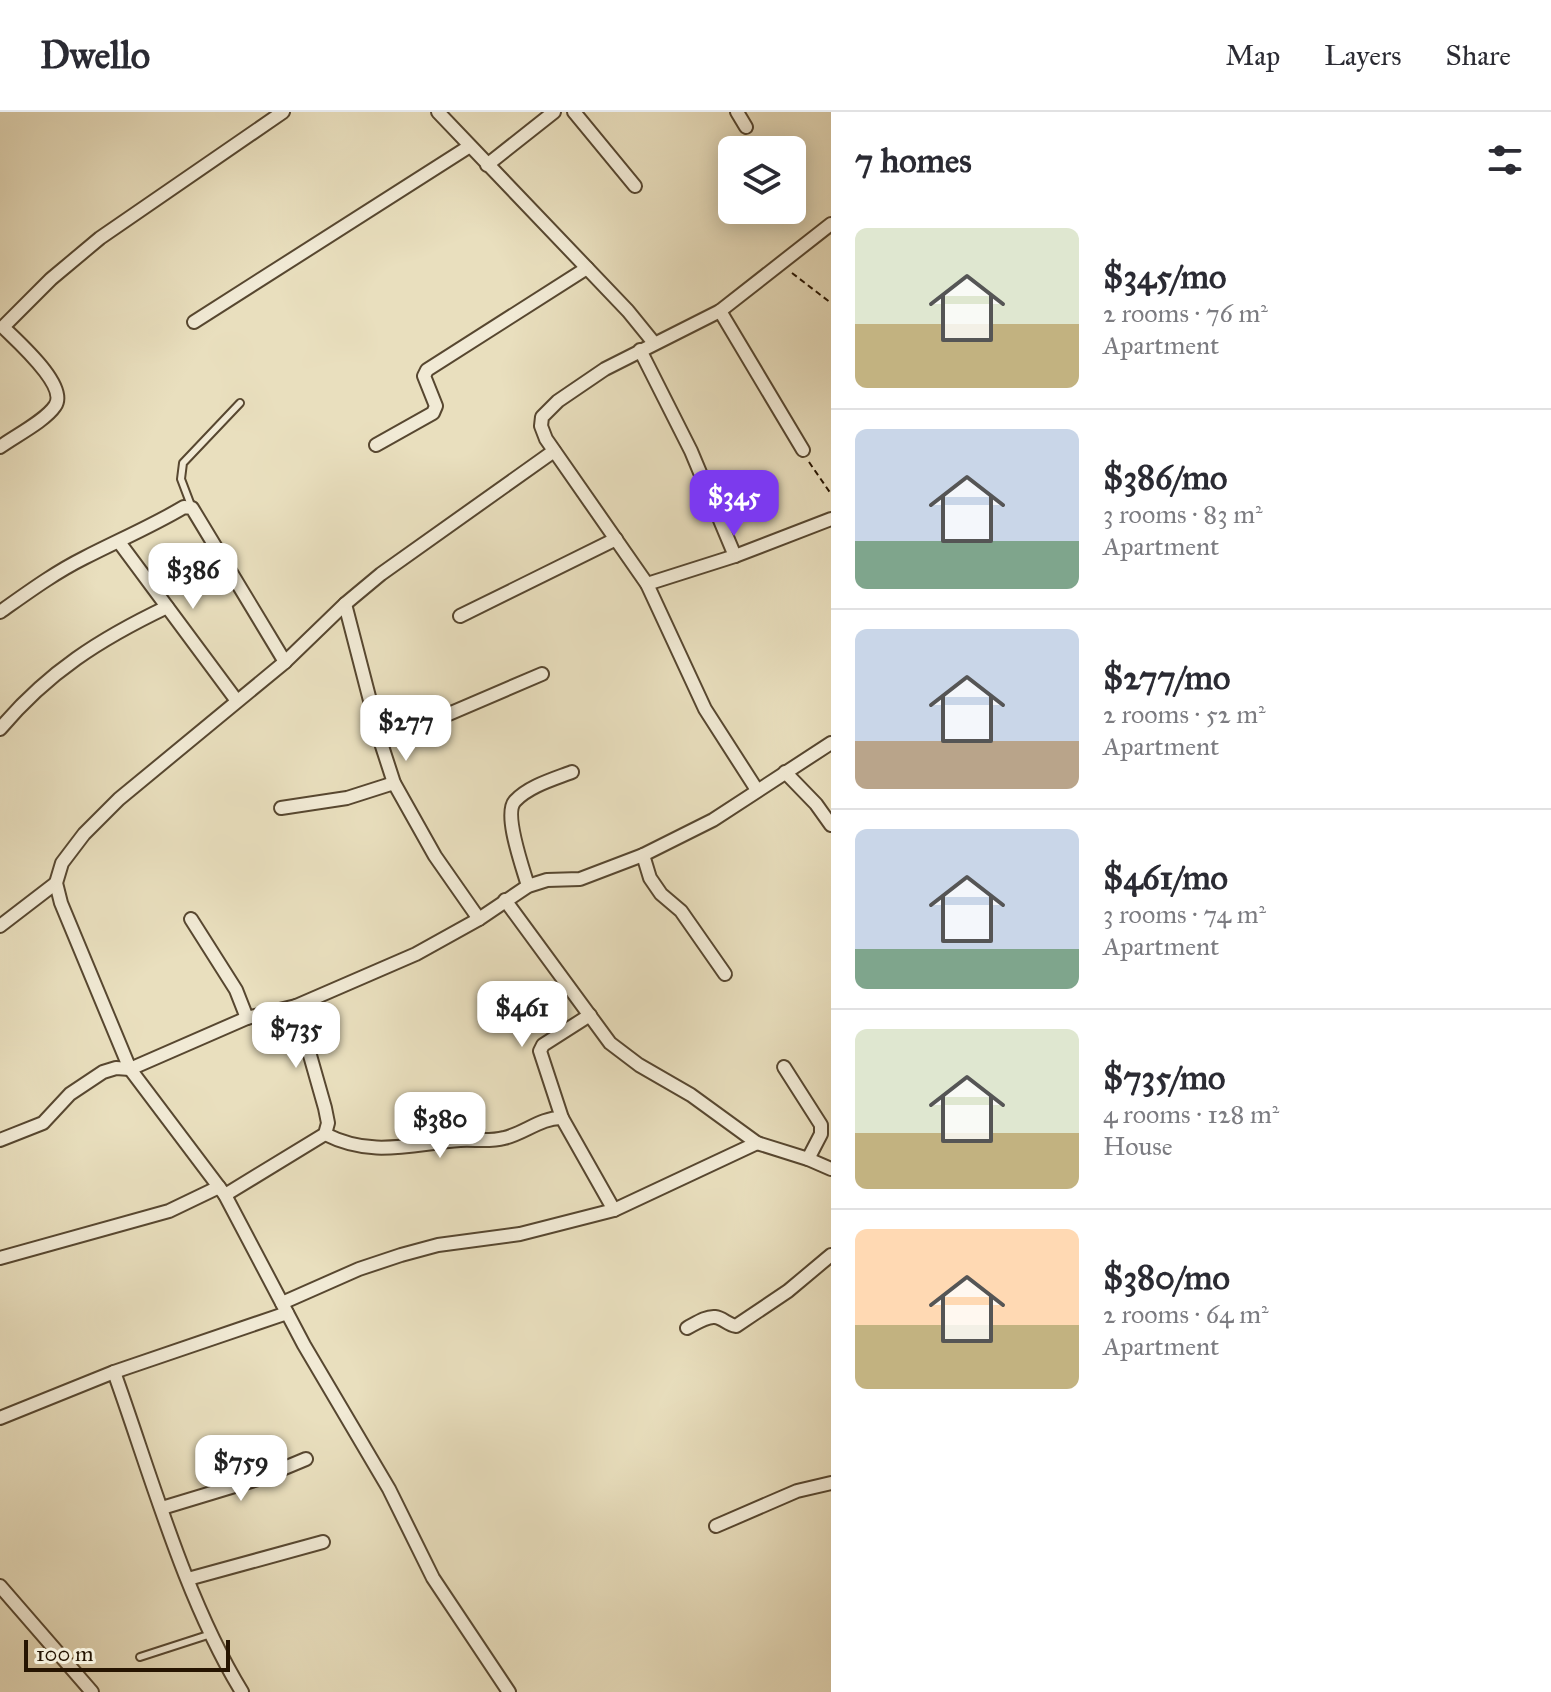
<!DOCTYPE html>
<meta charset="utf-8">
<style>
body{margin:0;font-family:"IM FELL Great Primer",serif;background:#f7f7f7;color:#2b2b33;height:100vh;display:flex;flex-direction:column;font-size:30px;white-space:nowrap}
*{box-sizing:border-box;margin:0}
p{font-size:26px;color:#7c7c81}
.icon{flex:none;width:44px;height:44px;fill:none;stroke:currentColor;stroke-width:2;stroke-linecap:round;stroke-linejoin:round}
.map{position:relative;flex:1;overflow:hidden}
.drawer{display:flex;flex-direction:column;background:#fff;width:720px}
.drawer>*{flex:none}
.fabs{position:absolute;left:718px;top:24px;display:grid;gap:16px}
.fabs a{display:grid;place-items:center;width:88px;height:88px;border-radius:12px;background:#fff;box-shadow:0 4px 20px #0003;font-size:40px}
.scale{position:absolute;left:24px;bottom:20px;width:206px;box-sizing:border-box;padding-left:8px;border:4px solid #261401;border-top:0;font-size:22px;line-height:28px;white-space:nowrap;color:#261401;-webkit-text-stroke:6px #f1ead5;paint-order:stroke}
.price{position:absolute;translate:-50% -68px;padding:0 18px;border-radius:16px;background:#fff;color:#222;font-size:26px;line-height:52px;filter:drop-shadow(0 2px 4px #0008)}
.price::after{content:'';position:absolute;left:50%;top:48px;width:24px;height:18px;margin-left:-12px;background:inherit;clip-path:polygon(0 0,100% 0,50% 100%)}
.price.active{background:#7c3aed;color:#fff}
ul{padding:0;list-style:none}
li{display:flex;align-items:center;gap:24px;height:200px;padding:0 24px}
li+li{border-top:2px solid #e1e1e2}
li span{display:grid;place-items:center;flex:none;width:224px;height:160px;border-radius:12px;color:#555}
li>.icon{margin-inline-start:auto}
span .icon{width:96px;height:96px;fill:#fffc;stroke-width:1}
li b{font-size:34px}
h2{display:flex;justify-content:space-between;align-items:center;height:96px;padding:0 24px;font-size:34px}
header{display:flex;align-items:center;gap:48px;box-sizing:border-box;height:112px;padding:0 40px;background:#fff;border-bottom:2px solid #e1e1e2}
header strong{font-size:38px}
nav{display:flex;gap:44px;margin-inline-start:auto;font-size:28px}
main{display:flex;flex:1;min-height:0}
.map>svg:first-child{display:block}
</style>
<header>
<strong>Dwello</strong>
<nav><a>Map</a><a>Layers</a><a>Share</a></nav>
</header>
<main>
<div class="map">
<svg width="831" height="1580" viewBox="0 0 831 1580">
<rect width="100%" height="100%" fill="#e9dfbe"/>
<filter id="stains"><feTurbulence type="fractalNoise" baseFrequency=".0025" numOctaves="4"/><feColorMatrix values="0 0 0 0 .2 0 0 0 0 .09 0 0 0 0 .02 0 0 0 .5 -.17"/></filter>
<radialGradient id="worn" r=".72"><stop offset=".6" stop-color="#630" stop-opacity="0"/><stop offset="1" stop-color="#630" stop-opacity=".3"/></radialGradient>
<g fill="none" stroke-linecap="round" stroke-linejoin="round">
<g stroke="#574730" stroke-width="10">
<g id="lane">
<path d="M 192,396 L 181,367 L 183,351 L 240,291"/>
<path d="M 140,1545 L 211,1522"/>
</g>
</g>
<g stroke="#574730" stroke-width="16">
<g id="street">
<path d="M 438,0 L 628,199 L 654,231"/>
<path d="M 574,0 L 635,74"/>
<path d="M 737,0 L 746,15"/>
<path d="M 487,53 L 554,0"/>
<path d="M 720,199 L 803,338"/>
<path d="M 194,210 L 470,34"/>
<path d="M 640,238 L 691,339 L 735,444"/>
<path d="M 376,333 L 433,301 L 436,294 L 424,264 L 427,258 L 587,156"/>
<path d="M 0,335 C 15,324 45,309 55,294 C 69,274 17,229 3,215 L 51,167 L 100,126 L 283,0"/>
<path d="M 119,430 L 237,589"/>
<path d="M 647,472 L 735,444 L 831,407"/>
<path d="M 345,492 L 381,631 L 394,671 L 435,744 L 479,807"/>
<path d="M 0,500 C 27,481 54,461 84,446 C 117,429 152,414 184,395 L 192,396 L 285,550"/>
<path d="M 460,504 L 616,427"/>
<path d="M 0,617 C 48,560 100,527 167,495"/>
<path d="M 381,631 L 542,562"/>
<path d="M 785,660 L 816,692 L 831,713"/>
<path d="M 757,678 L 705,597 L 647,472 L 546,327 L 541,314 L 542,305 L 558,289 L 605,257 L 720,199 L 831,112"/>
<path d="M 281,696 L 347,686 L 394,671"/>
<path d="M 643,743 L 650,766 L 661,782 L 681,799 L 725,862"/>
<path d="M 528,774 C 523,756 503,702 515,689 C 529,674 554,667 572,660"/>
<path d="M 505,788 L 610,931 L 639,953 L 691,983 L 757,1031 L 808,1047 L 831,1057"/>
<path d="M 191,807 L 236,878 L 247,906"/>
<path d="M 0,814 L 56,771"/>
<path d="M 784,955 L 821,1013 L 821,1022 L 808,1047"/>
<path d="M 562,1006 L 540,939 L 543,933 L 590,903"/>
<path d="M 325,1022 C 372,1046 410,1032 460,1028 C 474,1027 490,1030 504,1026 C 523,1022 542,1005 562,1006 L 614,1098"/>
<path d="M 0,1028 L 43,1011 L 70,982 L 103,960 L 116,956 L 130,957 L 247,906 L 296,894 L 416,842 L 479,807 L 528,774 L 547,768 L 580,767 L 643,743 L 713,708 L 831,631"/>
<path d="M 225,1083 L 325,1022 L 328,1011 L 325,996 L 296,894"/>
<path d="M 0,1146 L 169,1099 L 219,1075"/>
<path d="M 282,1191 L 359,1157 L 401,1143 L 438,1133 L 520,1122 L 614,1098 L 757,1031"/>
<path d="M 687,1216 C 695,1212 706,1204 715,1205 C 723,1206 727,1212 736,1214 L 788,1179 L 831,1143"/>
<path d="M 114,1260 C 151,1363 185,1487 242,1580"/>
<path d="M 0,1306 L 114,1260 L 287,1201"/>
<path d="M 162,1396 L 258,1367 L 306,1347"/>
<path d="M 716,1414 L 797,1379 L 831,1371"/>
<path d="M 188,1467 L 323,1430"/>
<path d="M 0,1474 L 92,1580"/>
<path d="M 509,1580 L 433,1466 L 389,1377 L 304,1233 L 225,1083 L 130,957 L 61,791 L 56,771 L 62,751 L 84,722 L 119,687 L 285,550 L 345,492 L 381,462 L 554,339"/>
</g>
</g>
<g stroke="#261401" stroke-width="2" stroke-dasharray="6 4" stroke-linecap="butt">
<path d="M 792,161 L 831,191"/>
<path d="M 809,350 L 831,382"/>
</g>
<use href="#lane" stroke="#f1ead5" stroke-width="6"/>
<use href="#street" stroke="#f1ead5" stroke-width="12"/>
</g>
<rect width="100%" height="100%" filter="url(#stains)"/>
<rect width="100%" height="100%" fill="url(#worn)"/>
</svg>
<div class="fabs">
<a><svg class="icon" aria-label="layers" viewBox="0 0 24 24"><path d="M12 4l9 5-9 5-9-5zM3 14l9 5 9-5"/></svg></a>
</div>
<div class="scale">100 m</div>
<b class="price active" style="left:734px;top:426px">$345</b>
<b class="price" style="left:193px;top:499px">$386</b>
<b class="price" style="left:406px;top:651px">$277</b>
<b class="price" style="left:522px;top:937px">$461</b>
<b class="price" style="left:296px;top:958px">$735</b>
<b class="price" style="left:440px;top:1048px">$380</b>
<b class="price" style="left:241px;top:1391px">$759</b>
</div>
<section class="drawer">
<h2>7 homes<svg class="icon" aria-label="filters" viewBox="0 0 24 24"><path d="M4 7h16M4 17h16"/><circle cx="9" cy="7" r="2"/><circle cx="15" cy="17" r="2"/></svg></h2>
<ul>
<li><span style="background:linear-gradient(#dfe7d0 60%,#c2b280 0)"><svg class="icon" aria-label="home" viewBox="0 0 24 24"><path d="M3 11l9-7 9 7M6 9v11h12V9"/></svg></span><div><b>$345/mo</b><p>2 rooms · 76 m²</p><p>Apartment</p></div></li>
<li><span style="background:linear-gradient(#c9d6e8 70%,#7fa58c 0)"><svg class="icon" aria-label="home" viewBox="0 0 24 24"><path d="M3 11l9-7 9 7M6 9v11h12V9"/></svg></span><div><b>$386/mo</b><p>3 rooms · 83 m²</p><p>Apartment</p></div></li>
<li><span style="background:linear-gradient(#c9d6e8 70%,#b9a48a 0)"><svg class="icon" aria-label="home" viewBox="0 0 24 24"><path d="M3 11l9-7 9 7M6 9v11h12V9"/></svg></span><div><b>$277/mo</b><p>2 rooms · 52 m²</p><p>Apartment</p></div></li>
<li><span style="background:linear-gradient(#c9d6e8 75%,#7fa58c 0)"><svg class="icon" aria-label="home" viewBox="0 0 24 24"><path d="M3 11l9-7 9 7M6 9v11h12V9"/></svg></span><div><b>$461/mo</b><p>3 rooms · 74 m²</p><p>Apartment</p></div></li>
<li><span style="background:linear-gradient(#dfe7d0 65%,#c2b280 0)"><svg class="icon" aria-label="home" viewBox="0 0 24 24"><path d="M3 11l9-7 9 7M6 9v11h12V9"/></svg></span><div><b>$735/mo</b><p>4 rooms · 128 m²</p><p>House</p></div></li>
<li><span style="background:linear-gradient(#ffd9b3 60%,#c2b280 0)"><svg class="icon" aria-label="home" viewBox="0 0 24 24"><path d="M3 11l9-7 9 7M6 9v11h12V9"/></svg></span><div><b>$380/mo</b><p>2 rooms · 64 m²</p><p>Apartment</p></div></li>
</ul>
</section>
</main>
